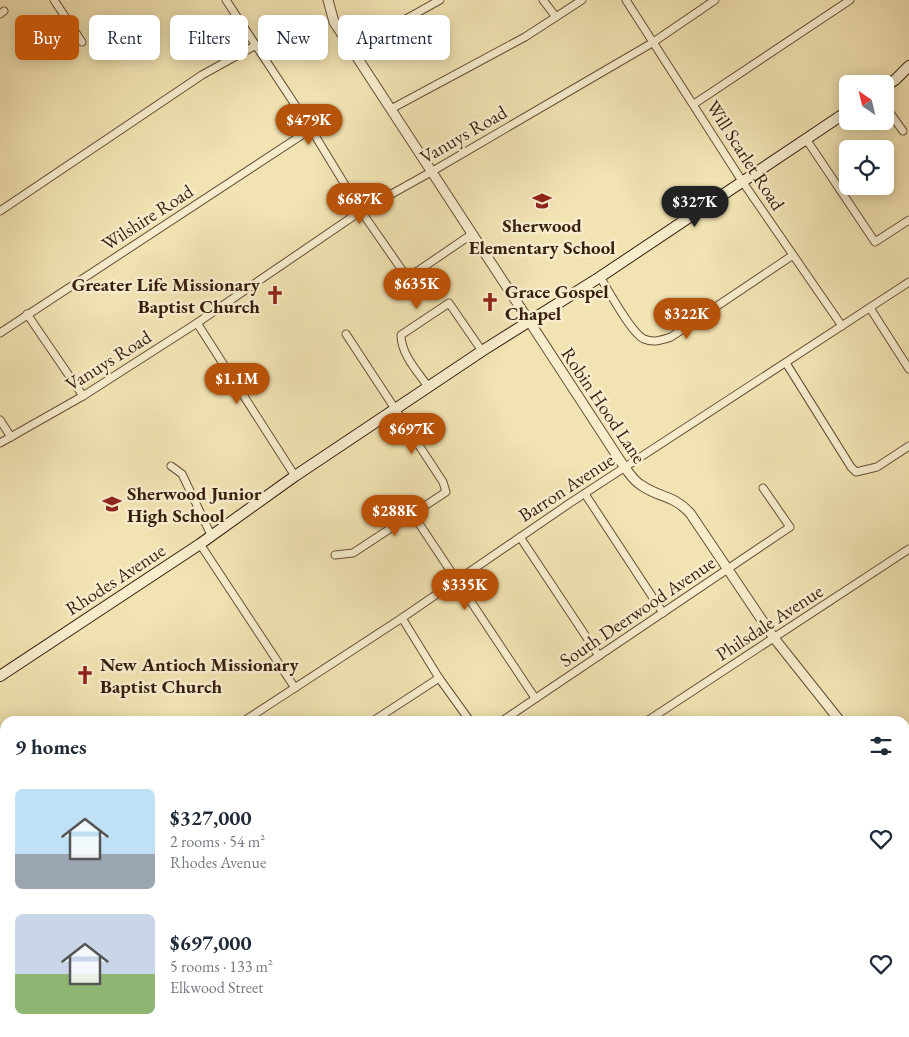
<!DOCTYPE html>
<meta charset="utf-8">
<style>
body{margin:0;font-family:"EB Garamond",serif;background:#f6f6f7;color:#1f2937;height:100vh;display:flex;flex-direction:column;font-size:19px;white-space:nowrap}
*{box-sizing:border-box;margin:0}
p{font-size:16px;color:#747a83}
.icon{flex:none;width:28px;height:28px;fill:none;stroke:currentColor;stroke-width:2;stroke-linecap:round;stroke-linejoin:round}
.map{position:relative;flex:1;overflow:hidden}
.side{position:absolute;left:0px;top:716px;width:910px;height:321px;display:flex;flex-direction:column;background:#fff;border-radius:15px 15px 0 0;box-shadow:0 2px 12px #0003}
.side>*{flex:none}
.banner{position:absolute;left:15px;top:15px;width:500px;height:45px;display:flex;gap:10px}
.needle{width:32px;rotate:325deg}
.tools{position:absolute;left:839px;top:75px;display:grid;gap:10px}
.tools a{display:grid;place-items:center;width:55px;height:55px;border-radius:8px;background:#fff;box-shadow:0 2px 12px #0003;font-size:25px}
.price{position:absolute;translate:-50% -42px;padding:0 11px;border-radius:18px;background:#b45309;color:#fff;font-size:16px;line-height:32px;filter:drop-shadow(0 1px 2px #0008)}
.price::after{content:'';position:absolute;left:50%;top:30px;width:15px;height:11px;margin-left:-8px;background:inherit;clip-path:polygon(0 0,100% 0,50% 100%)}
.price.selected{background:#222;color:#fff}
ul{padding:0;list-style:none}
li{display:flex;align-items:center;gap:15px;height:125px;padding:0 15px}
li span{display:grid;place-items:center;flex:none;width:140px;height:100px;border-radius:8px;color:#555}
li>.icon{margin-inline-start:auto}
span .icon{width:60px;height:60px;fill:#fffc;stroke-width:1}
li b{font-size:21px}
h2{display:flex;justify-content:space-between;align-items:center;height:60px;padding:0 15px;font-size:21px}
.chip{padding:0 18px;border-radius:8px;background:#fff;box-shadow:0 2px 12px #0003;font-size:18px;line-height:45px}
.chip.selected{background:#b45309;color:#fff}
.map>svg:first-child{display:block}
</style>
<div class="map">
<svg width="909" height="1037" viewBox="0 0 909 1037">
<rect width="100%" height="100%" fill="#f2e3b2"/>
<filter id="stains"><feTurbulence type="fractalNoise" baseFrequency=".004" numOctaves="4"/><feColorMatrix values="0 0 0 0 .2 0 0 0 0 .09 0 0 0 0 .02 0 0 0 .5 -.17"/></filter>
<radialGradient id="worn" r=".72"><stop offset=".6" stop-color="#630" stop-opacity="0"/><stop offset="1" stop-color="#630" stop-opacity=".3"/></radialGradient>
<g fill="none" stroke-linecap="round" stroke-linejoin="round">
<g stroke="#806c4f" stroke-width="2">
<path d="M 576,1032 L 581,1037"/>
<path d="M 878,1032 L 880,1037"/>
</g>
<g stroke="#654e37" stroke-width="9">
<g id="minor">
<path d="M 54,0 L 82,42"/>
<path d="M 226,0 L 311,129 L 361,211 L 402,270 L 409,277 L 472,234"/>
<path d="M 543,0 L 556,17"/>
<path d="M 626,0 L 742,181 L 842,326"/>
<path d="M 0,14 L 4,11"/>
<path d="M 352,49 L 440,0"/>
<path d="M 694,104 L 850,0"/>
<path d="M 885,106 L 903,131"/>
<path d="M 391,109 L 525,37 L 582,0"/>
<path d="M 806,139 L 875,242 L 909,220"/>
<path d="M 0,211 L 202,75 L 256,45"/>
<path d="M 600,277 C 609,291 631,333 644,339 C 654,343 662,340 671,337 L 793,255"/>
<path d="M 870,308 L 909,369"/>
<path d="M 27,314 L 83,396"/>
<path d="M 197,323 L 295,476"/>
<path d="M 0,333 L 311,129"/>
<path d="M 786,363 L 851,467 L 856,472 L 877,467 L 909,446"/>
<path d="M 429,388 C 419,373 401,355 401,335 L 449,303 L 482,351"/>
<path d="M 0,420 L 11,437"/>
<path d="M 0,443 L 83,396 L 197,323 L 361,211 L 431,172 L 652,43 L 715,0"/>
<path d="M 171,466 L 182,474 L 211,535"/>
<path d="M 585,494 L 663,613"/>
<path d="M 412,513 L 535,698"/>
<path d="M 520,537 L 599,656"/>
<path d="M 200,544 L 295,688"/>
<path d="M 335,555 L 353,553 L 446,492 L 443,482 L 346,334"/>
<path d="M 402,618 L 439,678 L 470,721"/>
<path d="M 244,721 L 402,618 L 570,503 L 909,282"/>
<path d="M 373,721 L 439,678"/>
<path d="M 502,721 L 790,527 L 763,488"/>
<path d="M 647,721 L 909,549"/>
<path d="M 905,777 L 909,782"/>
<path d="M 0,1017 L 5,1024"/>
<path d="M 905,1030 L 909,1027"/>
<path d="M 10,1032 L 13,1037"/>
<path d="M 240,1032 L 246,1037"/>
<path d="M 410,1032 L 413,1037"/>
<path d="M 551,1032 L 554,1037"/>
<path d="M 838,1032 L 841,1037"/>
<path d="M 230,1037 L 235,1032"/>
<path d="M 743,1037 L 749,1032"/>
<path d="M 894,1037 L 901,1032"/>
</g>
</g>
<g stroke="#654e37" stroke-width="11">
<path id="tertiary" d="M 328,0 L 334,22 L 625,468 C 630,474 634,481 641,485 C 659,498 672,494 690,513 L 774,638 L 840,721"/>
</g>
<g stroke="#361d0e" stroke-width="12">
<g id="secondary">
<path d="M 885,86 L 895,80 L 909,66"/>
<path d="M 0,676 L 200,544 L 295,476 L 482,351 L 600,277 L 848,111"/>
<path d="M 905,735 L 909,732"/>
<path d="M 0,820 L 5,827"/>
<path d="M 139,1032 L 142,1037"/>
<path d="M 443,1037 L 450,1032"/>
</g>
</g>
<use href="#minor" stroke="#f7edcd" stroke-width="7"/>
<use href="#tertiary" stroke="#f7edcd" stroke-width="9"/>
<use href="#secondary" stroke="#f7edcd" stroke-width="10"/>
</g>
<defs>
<g id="school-bare" transform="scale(1.5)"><path d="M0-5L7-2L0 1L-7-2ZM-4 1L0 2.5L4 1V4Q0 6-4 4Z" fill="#8f2418" stroke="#f7edcd" stroke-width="2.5" paint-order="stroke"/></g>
<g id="church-bare" transform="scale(1.5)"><path d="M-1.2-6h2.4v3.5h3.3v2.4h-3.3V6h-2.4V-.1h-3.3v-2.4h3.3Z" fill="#8f2418" stroke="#f7edcd" stroke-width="2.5" paint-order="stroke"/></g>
</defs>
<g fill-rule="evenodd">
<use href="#school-bare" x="542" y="201"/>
<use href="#church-bare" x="275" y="295"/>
<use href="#church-bare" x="490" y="302"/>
<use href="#school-bare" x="112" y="504"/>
<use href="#church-bare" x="85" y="675"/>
</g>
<g text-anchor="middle" stroke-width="5" stroke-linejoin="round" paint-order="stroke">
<g font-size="19" fill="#361d0e" stroke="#f7edcd">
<text transform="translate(463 134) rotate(-30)" y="7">Vanuys Road</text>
<text transform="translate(746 155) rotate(57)" y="7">Will Scarlet Road</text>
<text transform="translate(147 217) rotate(-33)" y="7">Wilshire Road</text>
<text transform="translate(108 360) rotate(-32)" y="7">Vanuys Road</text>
<text transform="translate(604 405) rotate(56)" y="7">Robin Hood Lane</text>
<text transform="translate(566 487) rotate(-33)" y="7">Barron Avenue</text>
<text transform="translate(115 579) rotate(-33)" y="7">Rhodes Avenue</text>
<text transform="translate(637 611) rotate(-34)" y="7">South Deerwood Avenue</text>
<text transform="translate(769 622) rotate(-33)" y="7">Philsdale Avenue</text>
</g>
<g font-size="19" font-weight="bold" fill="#361d0e" stroke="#f7edcd" text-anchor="start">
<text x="542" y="232" text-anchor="middle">Sherwood<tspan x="542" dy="22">Elementary School</tspan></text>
<text x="260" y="291" text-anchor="end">Greater Life Missionary<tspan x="260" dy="22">Baptist Church</tspan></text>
<text x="505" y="298">Grace Gospel<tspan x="505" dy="22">Chapel</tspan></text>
<text x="127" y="500">Sherwood Junior<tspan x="127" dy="22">High School</tspan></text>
<text x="100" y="671">New Antioch Missionary<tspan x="100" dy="22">Baptist Church</tspan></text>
</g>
</g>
<rect width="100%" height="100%" filter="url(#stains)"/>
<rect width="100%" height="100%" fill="url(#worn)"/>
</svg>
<div class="tools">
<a><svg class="needle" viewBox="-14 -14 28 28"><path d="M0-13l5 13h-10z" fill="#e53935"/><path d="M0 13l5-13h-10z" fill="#747a83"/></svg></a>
<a><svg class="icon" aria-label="locate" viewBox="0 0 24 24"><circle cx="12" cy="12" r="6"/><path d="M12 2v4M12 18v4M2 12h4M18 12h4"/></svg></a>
</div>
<b class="price" style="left:309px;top:146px">$479K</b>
<b class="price" style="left:360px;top:225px">$687K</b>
<b class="price selected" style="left:695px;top:228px">$327K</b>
<b class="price" style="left:417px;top:310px">$635K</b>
<b class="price" style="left:687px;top:340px">$322K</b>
<b class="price" style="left:237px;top:405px">$1.1M</b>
<b class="price" style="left:412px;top:455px">$697K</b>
<b class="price" style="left:395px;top:537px">$288K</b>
<b class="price" style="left:465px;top:611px">$335K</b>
<div class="banner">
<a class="chip selected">Buy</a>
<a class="chip">Rent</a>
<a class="chip">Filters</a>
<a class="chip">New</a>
<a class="chip">Apartment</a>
</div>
<section class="side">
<h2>9 homes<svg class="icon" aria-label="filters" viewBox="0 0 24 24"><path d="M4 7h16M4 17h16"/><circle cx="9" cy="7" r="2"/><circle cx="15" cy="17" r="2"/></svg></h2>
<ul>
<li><span style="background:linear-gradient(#bfe0f5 65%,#9aa5b1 0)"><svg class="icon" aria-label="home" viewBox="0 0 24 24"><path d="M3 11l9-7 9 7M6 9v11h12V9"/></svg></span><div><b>$327,000</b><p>2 rooms · 54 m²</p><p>Rhodes Avenue</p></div><svg class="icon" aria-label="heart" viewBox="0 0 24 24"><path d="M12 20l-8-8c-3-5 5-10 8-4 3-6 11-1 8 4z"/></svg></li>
<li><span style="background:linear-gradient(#c9d6e8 60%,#8fb573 0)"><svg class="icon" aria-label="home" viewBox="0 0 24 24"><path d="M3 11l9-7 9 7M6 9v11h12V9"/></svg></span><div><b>$697,000</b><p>5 rooms · 133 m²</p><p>Elkwood Street</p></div><svg class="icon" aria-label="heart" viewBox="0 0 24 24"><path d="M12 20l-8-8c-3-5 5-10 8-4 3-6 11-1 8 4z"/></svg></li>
</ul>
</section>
</div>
